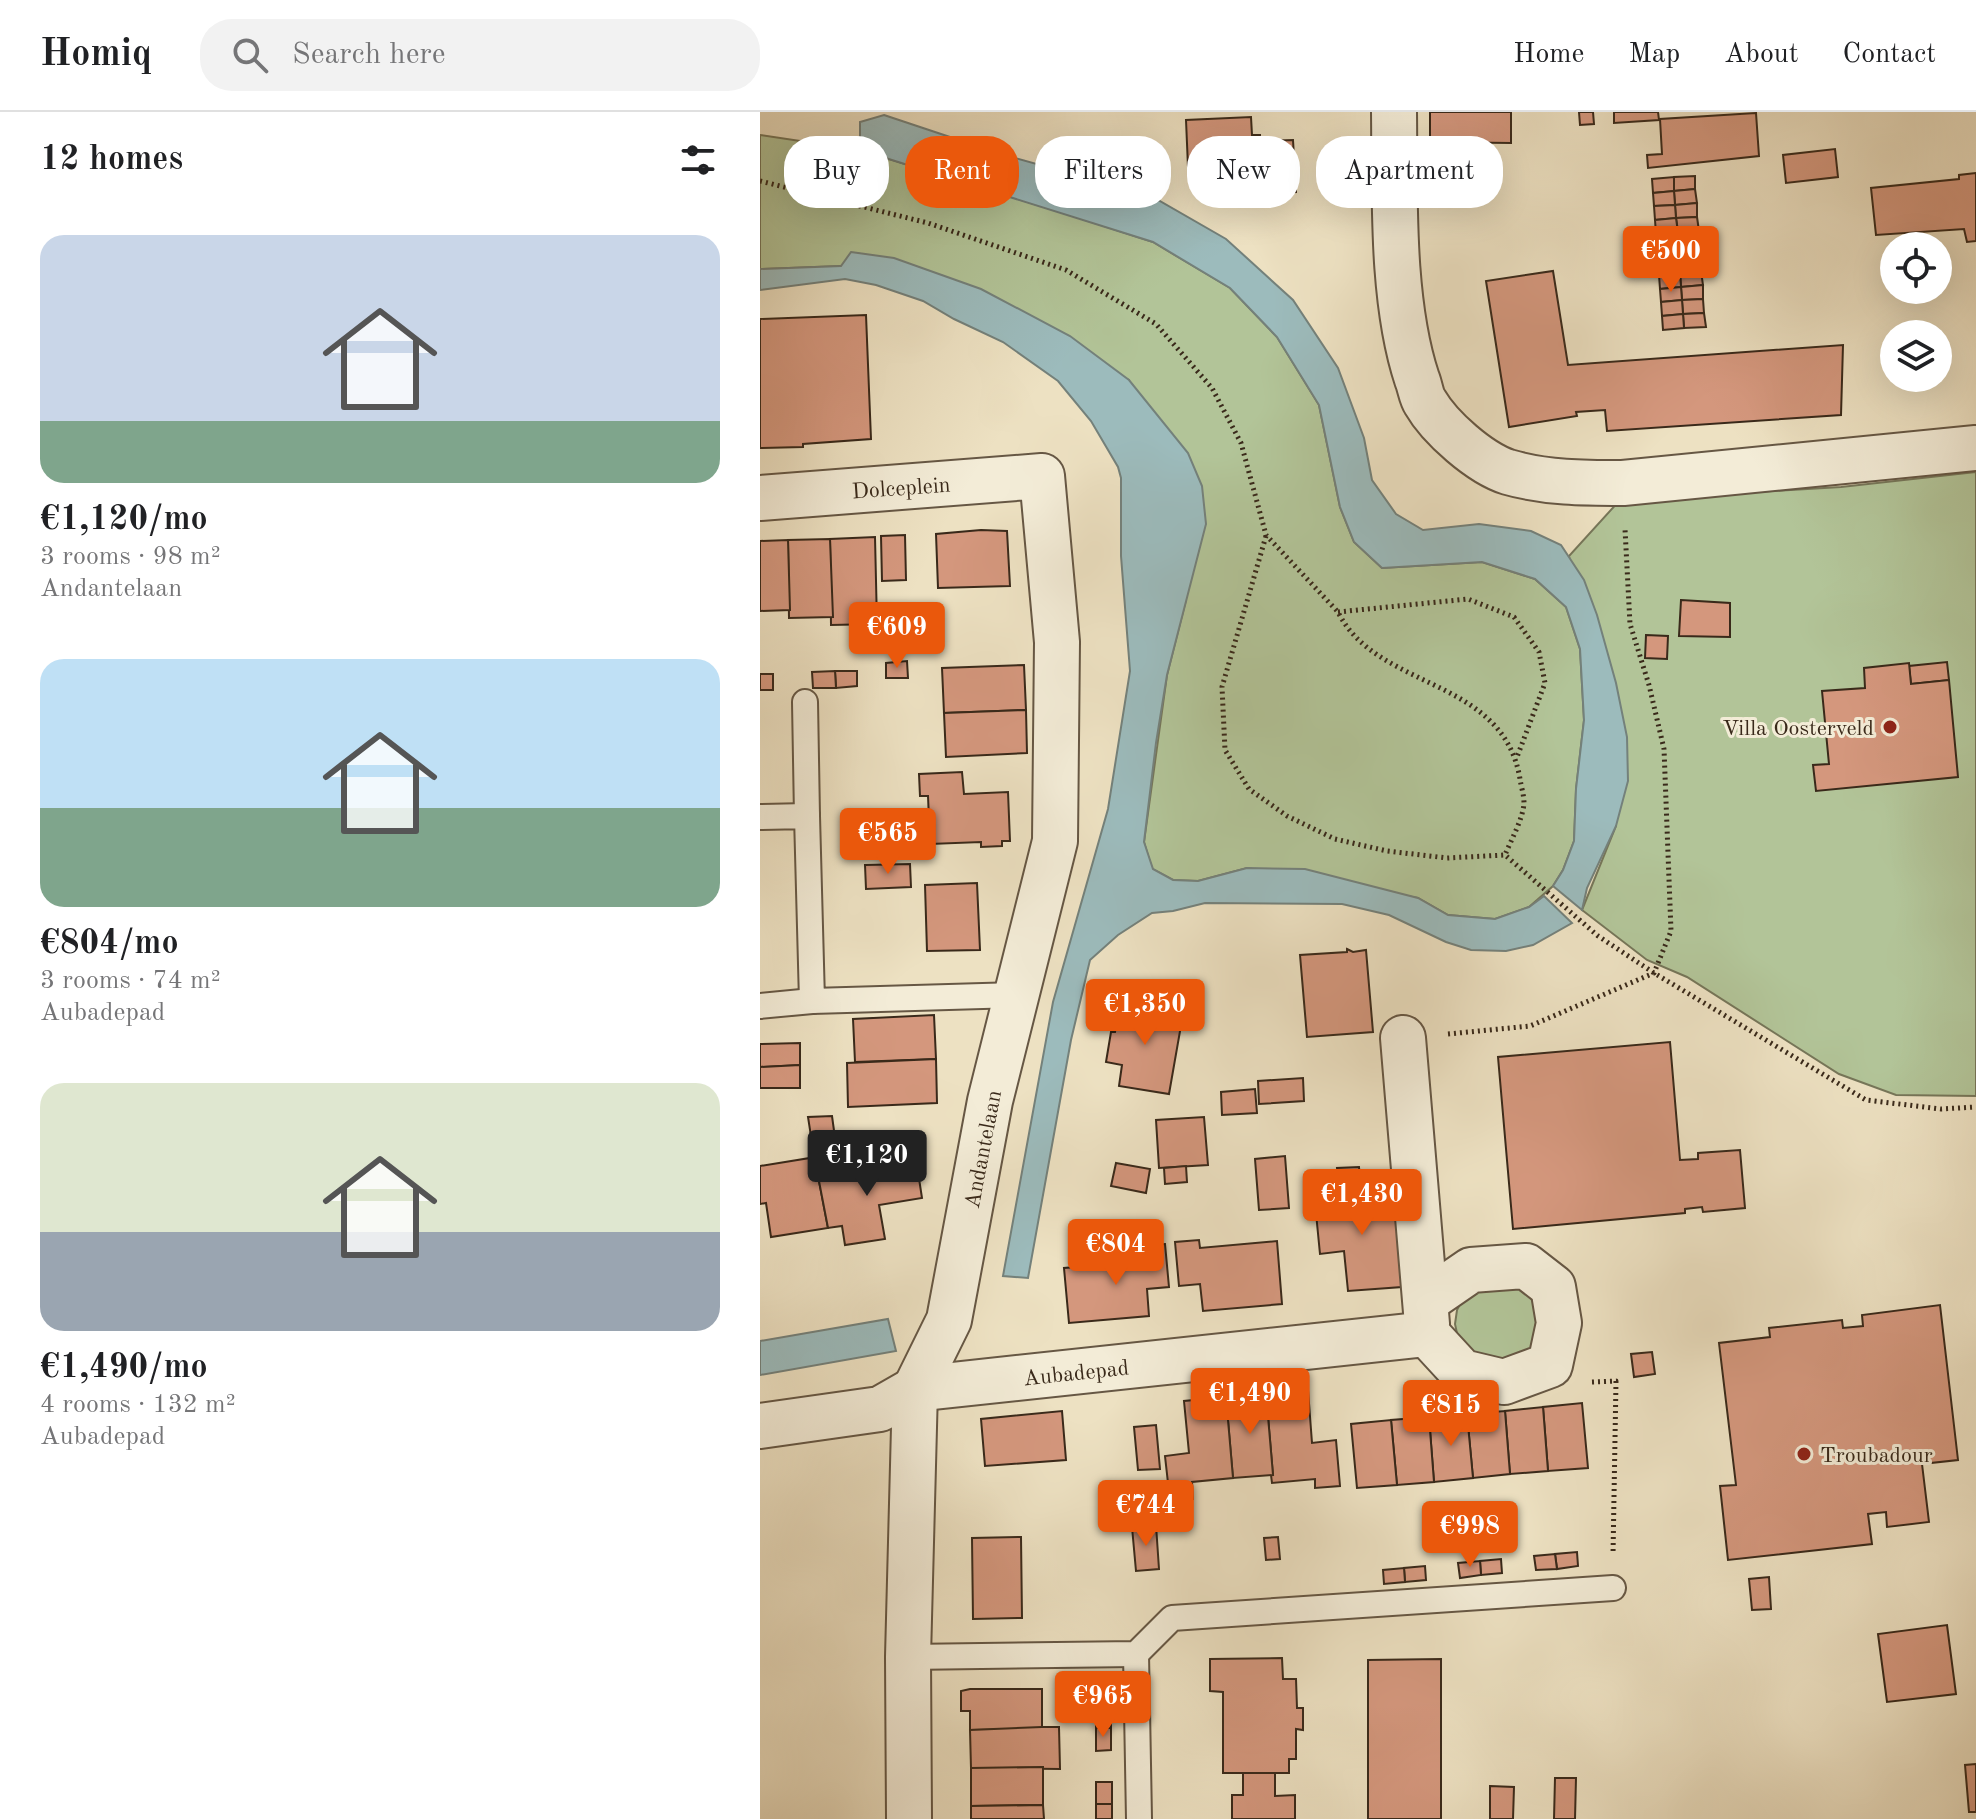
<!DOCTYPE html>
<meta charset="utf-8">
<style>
body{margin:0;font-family:"Old Standard TT",serif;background:#f2f2f2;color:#202124;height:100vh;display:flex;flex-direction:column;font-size:30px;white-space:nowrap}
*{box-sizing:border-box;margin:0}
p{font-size:26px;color:#757577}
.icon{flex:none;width:44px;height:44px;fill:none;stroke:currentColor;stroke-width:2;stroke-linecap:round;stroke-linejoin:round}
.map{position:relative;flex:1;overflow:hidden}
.drawer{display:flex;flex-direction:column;background:#fff;width:760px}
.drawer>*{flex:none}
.top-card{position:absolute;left:24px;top:24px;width:760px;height:72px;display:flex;gap:16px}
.buttons{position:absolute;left:1120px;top:120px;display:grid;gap:16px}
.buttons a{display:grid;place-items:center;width:72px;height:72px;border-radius:50%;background:#fff;box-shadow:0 8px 32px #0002;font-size:40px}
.price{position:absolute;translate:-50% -68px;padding:0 18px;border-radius:8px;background:#ea580c;color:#fff;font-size:26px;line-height:52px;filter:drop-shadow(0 2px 4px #0008)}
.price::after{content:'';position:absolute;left:50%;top:48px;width:24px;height:18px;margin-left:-12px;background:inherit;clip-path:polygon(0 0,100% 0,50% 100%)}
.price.selected{background:#222;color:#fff}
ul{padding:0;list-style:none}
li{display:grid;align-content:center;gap:16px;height:424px;padding:0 40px}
li span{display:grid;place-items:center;height:248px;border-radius:24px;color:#555}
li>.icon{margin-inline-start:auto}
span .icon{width:144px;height:144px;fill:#fffc;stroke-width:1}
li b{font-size:34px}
h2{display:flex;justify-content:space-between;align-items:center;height:96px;padding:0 40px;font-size:34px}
.pill{padding:0 28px;border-radius:32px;background:#fff;box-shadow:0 8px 32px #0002;font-size:28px;line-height:72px}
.pill.selected{background:#ea580c;color:#fff}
header{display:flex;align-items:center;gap:48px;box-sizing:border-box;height:112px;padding:0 40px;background:#fff;border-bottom:2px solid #e0e0e0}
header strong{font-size:38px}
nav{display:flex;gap:44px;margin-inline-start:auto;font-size:28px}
.search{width:560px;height:72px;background:#f2f2f2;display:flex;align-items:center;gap:20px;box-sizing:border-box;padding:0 28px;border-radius:32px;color:#757577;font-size:30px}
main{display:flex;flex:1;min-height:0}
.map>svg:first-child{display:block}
</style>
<header>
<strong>Homiq</strong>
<div class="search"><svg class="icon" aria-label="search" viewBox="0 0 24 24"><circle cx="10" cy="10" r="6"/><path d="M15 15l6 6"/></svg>Search here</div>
<nav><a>Home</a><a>Map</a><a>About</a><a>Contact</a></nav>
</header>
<main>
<section class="drawer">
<h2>12 homes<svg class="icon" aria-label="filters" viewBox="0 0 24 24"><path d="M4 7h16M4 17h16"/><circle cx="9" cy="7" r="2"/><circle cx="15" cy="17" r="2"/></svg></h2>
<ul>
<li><span style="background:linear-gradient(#c9d6e8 75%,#7fa58c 0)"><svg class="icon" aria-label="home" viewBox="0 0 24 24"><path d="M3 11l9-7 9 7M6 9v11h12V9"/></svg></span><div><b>€1,120/mo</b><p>3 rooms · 98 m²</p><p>Andantelaan</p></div></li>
<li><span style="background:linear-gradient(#bfe0f5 60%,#7fa58c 0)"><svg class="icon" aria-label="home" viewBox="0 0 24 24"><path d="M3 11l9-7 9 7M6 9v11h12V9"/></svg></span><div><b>€804/mo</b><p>3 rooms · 74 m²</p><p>Aubadepad</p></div></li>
<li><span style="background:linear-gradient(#dfe7d0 60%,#9aa5b1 0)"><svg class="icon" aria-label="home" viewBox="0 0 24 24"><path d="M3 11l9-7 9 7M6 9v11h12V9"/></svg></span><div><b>€1,490/mo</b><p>4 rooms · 132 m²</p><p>Aubadepad</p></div></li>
</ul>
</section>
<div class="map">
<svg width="1216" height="1707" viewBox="0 0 1216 1707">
<rect width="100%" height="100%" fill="#ede1c2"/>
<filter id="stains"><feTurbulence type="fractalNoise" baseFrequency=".0025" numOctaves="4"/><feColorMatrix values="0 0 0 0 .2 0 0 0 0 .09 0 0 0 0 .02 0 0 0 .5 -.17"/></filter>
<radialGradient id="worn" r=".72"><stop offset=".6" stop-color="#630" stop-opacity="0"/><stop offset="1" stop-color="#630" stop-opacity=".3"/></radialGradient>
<g fill="#b2c498" stroke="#767659" stroke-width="2">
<path d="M 0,23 L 100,38 L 313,104 L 393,130 L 470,176 L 517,225 L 559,293 L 580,395 L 594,430 L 622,456 L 722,450 L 775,467 L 806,495 L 820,537 L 824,608 L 816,677 L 814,729 L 803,758 L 793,774 L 769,795 L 735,807 L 688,803 L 658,786 L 487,756 L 438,769 L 413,768 L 392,757 L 384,730 L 407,563 L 426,488 L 369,268 L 81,154 L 0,157 Z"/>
<path d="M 1216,360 L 1216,984 L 1136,983 L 1079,962 L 927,865 L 887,848 L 822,798 L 856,714 L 809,444 L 860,388 L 1081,375 Z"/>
<path d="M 739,1168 C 749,1172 761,1175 768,1181 C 785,1199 781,1244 753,1249 C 742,1251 727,1248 715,1247 L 698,1226 L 695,1212 L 697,1198 L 703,1186 Z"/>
</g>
<g fill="#9cbbbc" stroke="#74817b" stroke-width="2">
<path d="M 124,3 L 241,42 L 391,84 L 466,127 L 533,188 L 578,256 L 604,326 L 612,368 L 636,402 L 663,418 L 719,412 L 771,419 L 801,433 L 824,468 L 837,503 L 856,571 L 867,625 L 868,669 L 856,714 L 827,776 L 822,798 L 793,774 L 803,758 L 814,729 L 816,677 L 824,608 L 820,537 L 806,495 L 775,467 L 722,450 L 622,456 L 594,430 L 580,395 L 559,293 L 517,225 L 470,176 L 393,130 L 100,38 L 100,10 Z"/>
<path d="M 91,140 L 134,146 L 221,177 L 310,224 L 369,268 L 428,341 L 442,374 L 446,412 L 407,563 L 396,631 L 384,730 L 393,757 L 413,768 L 438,769 L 487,756 L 545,757 L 658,786 L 688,803 L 735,807 L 769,795 L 784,784 L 812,811 L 773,833 L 746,839 L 711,838 L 686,830 L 629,803 L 582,792 L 445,791 L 413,799 L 392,801 L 358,823 L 330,848 L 311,928 L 268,1166 L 243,1164 L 293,890 L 348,697 L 370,559 L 361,444 L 361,366 L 358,355 L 331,309 L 298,269 L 243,230 L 194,207 L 163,189 L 116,173 L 85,167 L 0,178 L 0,157 L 81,154 Z"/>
<path d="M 128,1207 L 136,1239 L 0,1263 L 0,1229 Z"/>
</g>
<g fill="#d4977d" stroke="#39291a" stroke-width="2">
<path d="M 670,0 L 751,0 L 751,31 L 670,30 Z"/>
<path d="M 819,0 L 833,0 L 834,12 L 820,13 Z"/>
<path d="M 854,0 L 898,0 L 899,8 L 854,11 Z"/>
<path d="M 996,1 L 999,44 L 888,56 L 887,43 L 902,42 L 900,7 Z"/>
<path d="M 491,5 L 492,23 L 500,23 L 500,29 L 533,28 L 536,80 L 494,83 L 495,90 L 466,91 L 465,85 L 451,85 L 449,53 L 428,55 L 426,8 Z"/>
<path d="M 1075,37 L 1078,65 L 1026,71 L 1023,43 Z"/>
<path d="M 1216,61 L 1216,129 L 1207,130 L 1204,117 L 1116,123 L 1111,76 L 1199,67 L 1199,63 Z"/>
<path d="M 935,64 L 935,77 L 914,79 L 914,65 Z"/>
<path d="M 914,65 L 914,79 L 893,81 L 892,67 Z"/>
<path d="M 935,77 L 937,91 L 915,93 L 914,79 Z"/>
<path d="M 914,79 L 915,93 L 894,94 L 893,81 Z"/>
<path d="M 937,91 L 937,105 L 916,106 L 915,93 Z"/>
<path d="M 915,93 L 916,106 L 895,108 L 894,94 Z"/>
<path d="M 937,105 L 939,119 L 918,120 L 916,106 Z"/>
<path d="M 916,106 L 918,120 L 896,122 L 895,108 Z"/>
<path d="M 939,119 L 939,132 L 918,134 L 918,120 Z"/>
<path d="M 918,120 L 918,134 L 897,135 L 896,122 Z"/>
<path d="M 939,132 L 940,146 L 919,148 L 918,134 Z"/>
<path d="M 918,134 L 919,148 L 898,149 L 897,135 Z"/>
<path d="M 940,146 L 941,159 L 920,161 L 919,148 Z"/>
<path d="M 919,148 L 920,161 L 899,163 L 898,149 Z"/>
<path d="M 793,159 L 808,253 L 1083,233 L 1081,303 L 847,319 L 845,298 L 816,300 L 817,304 L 749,315 L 726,169 Z"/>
<path d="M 941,159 L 943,173 L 921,175 L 920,161 Z"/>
<path d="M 920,161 L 921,175 L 900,177 L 899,163 Z"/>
<path d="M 943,173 L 943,187 L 922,188 L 921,175 Z"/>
<path d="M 921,175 L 922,188 L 901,190 L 900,177 Z"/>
<path d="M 943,187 L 944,201 L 923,202 L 922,188 Z"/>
<path d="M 922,188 L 923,202 L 902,204 L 901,190 Z"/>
<path d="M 944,201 L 946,215 L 924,216 L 923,202 Z"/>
<path d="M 923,202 L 924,216 L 903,218 L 902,204 Z"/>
<path d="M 106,203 L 111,327 L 43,332 L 43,335 L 0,336 L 0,207 Z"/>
<path d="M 221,418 L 247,419 L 250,474 L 178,476 L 176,422 Z"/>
<path d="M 145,423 L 146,468 L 122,469 L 121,424 Z"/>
<path d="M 115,425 L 117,512 L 71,513 L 70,427 Z"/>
<path d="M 70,427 L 73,505 L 29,506 L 28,428 Z"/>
<path d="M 28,428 L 30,498 L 0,499 L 0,429 Z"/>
<path d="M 921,488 L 970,491 L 970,525 L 919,524 Z"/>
<path d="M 886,523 L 908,524 L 907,547 L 885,546 Z"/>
<path d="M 147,549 L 148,566 L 126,566 L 126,551 Z"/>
<path d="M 1187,550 L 1189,568 L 1151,572 L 1149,554 Z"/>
<path d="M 1149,551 L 1151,572 L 1189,568 L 1198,665 L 1056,679 L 1053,653 L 1069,652 L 1062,579 L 1105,576 L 1104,556 Z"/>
<path d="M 264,553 L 266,598 L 184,601 L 182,556 Z"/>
<path d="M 75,559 L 97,559 L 97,574 L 76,576 Z"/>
<path d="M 75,559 L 76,576 L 53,576 L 52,560 Z"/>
<rect x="0" y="562" width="13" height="16"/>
<path d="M 266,598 L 267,641 L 186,645 L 184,601 Z"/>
<path d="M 202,660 L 204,682 L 248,680 L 250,729 L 242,729 L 242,734 L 221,735 L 221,730 L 170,732 L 168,684 L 160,684 L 159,662 Z"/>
<path d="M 150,752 L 151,775 L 106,777 L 105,753 Z"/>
<path d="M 217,771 L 220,838 L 167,839 L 165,773 Z"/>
<path d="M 587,837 L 593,840 L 606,838 L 613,920 L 547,925 L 540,843 L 587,840 Z"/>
<path d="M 360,891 L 423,902 L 409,982 L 359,974 L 362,953 L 346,950 L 351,920 L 355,920 Z"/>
<path d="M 174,903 L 176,947 L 95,950 L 93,907 Z"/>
<path d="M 910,930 L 920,1048 L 938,1047 L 938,1041 L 980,1038 L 985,1096 L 943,1100 L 942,1095 L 925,1097 L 925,1101 L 753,1117 L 738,945 Z"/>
<path d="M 40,931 L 40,953 L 0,955 L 0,932 Z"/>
<path d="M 176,947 L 177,991 L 88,995 L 87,951 Z"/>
<path d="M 40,953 L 40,976 L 0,976 L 0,955 Z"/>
<path d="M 543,966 L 544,989 L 499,992 L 498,969 Z"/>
<path d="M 495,977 L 497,1001 L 462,1003 L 461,980 Z"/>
<path d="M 72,1004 L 76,1033 L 53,1037 L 48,1005 Z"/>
<path d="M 444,1005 L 448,1053 L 399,1056 L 396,1008 Z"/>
<path d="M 525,1044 L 529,1096 L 499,1098 L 495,1047 Z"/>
<path d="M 50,1046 L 53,1065 L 58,1064 L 68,1116 L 11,1125 L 6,1091 L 0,1092 L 0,1054 Z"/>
<path d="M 156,1047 L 162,1086 L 119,1093 L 125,1127 L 85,1133 L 82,1114 L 68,1116 L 58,1064 Z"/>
<path d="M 356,1051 L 390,1057 L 386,1081 L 351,1074 Z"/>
<path d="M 426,1054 L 427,1070 L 405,1072 L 404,1056 Z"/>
<path d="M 599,1055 L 603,1097 L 635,1095 L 642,1175 L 588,1179 L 584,1139 L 560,1142 L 556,1101 L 581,1099 L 577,1056 Z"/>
<path d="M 439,1128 L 440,1136 L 517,1129 L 522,1192 L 443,1199 L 440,1172 L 419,1174 L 415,1130 Z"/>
<path d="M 405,1132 L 409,1175 L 387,1177 L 389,1204 L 309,1211 L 304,1156 L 382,1150 L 380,1133 Z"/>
<path d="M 1180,1193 L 1198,1348 L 1162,1352 L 1169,1410 L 1127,1415 L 1126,1400 L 1108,1402 L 1112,1432 L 968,1448 L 960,1374 L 976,1373 L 959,1231 L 1010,1225 L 1009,1216 L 1082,1208 L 1083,1216 L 1103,1214 L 1102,1203 Z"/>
<path d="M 892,1240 L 895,1262 L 874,1265 L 871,1242 Z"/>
<path d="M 548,1278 L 552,1331 L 576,1328 L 580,1374 L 555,1376 L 555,1367 L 512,1371 L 511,1363 L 513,1363 L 506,1281 Z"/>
<path d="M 506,1281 L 513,1363 L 473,1366 L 466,1285 Z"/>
<path d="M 466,1285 L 473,1366 L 432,1370 L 433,1387 L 410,1389 L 405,1344 L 429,1341 L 424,1289 Z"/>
<path d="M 822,1291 L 828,1356 L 788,1359 L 783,1295 Z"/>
<path d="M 783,1295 L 788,1359 L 750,1362 L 745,1299 Z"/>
<path d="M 302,1299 L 306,1348 L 225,1354 L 221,1307 Z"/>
<path d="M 745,1299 L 750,1362 L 713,1366 L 707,1302 Z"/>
<path d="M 707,1302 L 713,1366 L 674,1370 L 669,1305 Z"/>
<path d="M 669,1305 L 674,1370 L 637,1373 L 631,1308 Z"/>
<path d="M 631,1308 L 637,1373 L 597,1376 L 591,1312 Z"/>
<path d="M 396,1313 L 400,1357 L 378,1358 L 374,1315 Z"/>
<path d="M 396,1413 L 399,1457 L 376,1459 L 372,1415 Z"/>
<path d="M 261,1425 L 262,1506 L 213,1507 L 212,1426 Z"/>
<path d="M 518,1425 L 520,1447 L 506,1448 L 504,1426 Z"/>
<path d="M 817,1440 L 818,1454 L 797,1457 L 795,1442 Z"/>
<path d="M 795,1442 L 797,1457 L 776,1458 L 774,1444 Z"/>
<path d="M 741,1447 L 742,1461 L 721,1463 L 720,1449 Z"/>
<path d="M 720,1449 L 721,1463 L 700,1466 L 698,1451 Z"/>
<path d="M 665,1454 L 666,1468 L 645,1470 L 644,1456 Z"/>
<path d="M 644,1456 L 645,1470 L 624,1472 L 623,1458 Z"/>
<path d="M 1009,1465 L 1011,1497 L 992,1498 L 989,1467 Z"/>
<path d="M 1187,1513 L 1196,1582 L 1127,1590 L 1118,1522 Z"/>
<path d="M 522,1546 L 523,1567 L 536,1567 L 537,1596 L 543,1596 L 543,1618 L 536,1617 L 536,1647 L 529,1647 L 529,1661 L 463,1661 L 463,1580 L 450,1579 L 450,1547 Z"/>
<path d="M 681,1547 L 681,1707 L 608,1707 L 608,1548 Z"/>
<path d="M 210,1577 L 282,1577 L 282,1617 L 210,1618 L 210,1599 L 201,1599 L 201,1579 Z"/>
<path d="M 351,1593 L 351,1616 L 336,1616 L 336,1594 Z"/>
<path d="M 282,1615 L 299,1615 L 300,1657 L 211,1656 L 210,1618 Z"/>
<path d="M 336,1616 L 351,1616 L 351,1638 L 336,1639 Z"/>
<path d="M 1216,1652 L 1216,1700 L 1209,1700 L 1205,1653 Z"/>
<path d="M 283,1655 L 283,1693 L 211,1694 L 211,1656 Z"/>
<path d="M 483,1661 L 515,1661 L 515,1684 L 535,1683 L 535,1707 L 472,1707 L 472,1683 L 483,1683 Z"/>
<path d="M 795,1666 L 816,1666 L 815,1707 L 794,1707 Z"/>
<rect x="336" y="1670" width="16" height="22"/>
<path d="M 730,1674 L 754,1675 L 753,1707 L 730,1707 Z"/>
<rect x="336" y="1692" width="16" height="15"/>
<path d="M 283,1693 L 284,1707 L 211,1707 L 211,1694 Z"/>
</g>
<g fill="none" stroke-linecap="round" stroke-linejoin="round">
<g stroke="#665744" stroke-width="28">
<g id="service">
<path d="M 45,590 L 47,704"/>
<path d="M 0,705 L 47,704 L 52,889 L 257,883"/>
<path d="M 0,894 L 52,889"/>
<path d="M 376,1542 L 379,1707"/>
<path d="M 148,1545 L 376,1542 L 412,1506 L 853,1476"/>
</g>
</g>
<g stroke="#665744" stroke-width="48">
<g id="minor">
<path d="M 634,0 C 635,83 631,189 657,267 C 660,274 661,284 665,290 C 680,316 720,351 748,360 C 786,371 824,371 863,371 L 1216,336"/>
<path d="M 0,386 L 282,364 L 297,530 L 295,729 L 230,989 L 189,1208 L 155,1277 L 148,1545 L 149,1707"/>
<path d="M 643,926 L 667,1212"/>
<path d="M 0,1314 L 120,1297 L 155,1277 L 667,1222 L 702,1260 L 744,1270 L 790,1253 L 799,1211 L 793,1175 L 766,1154 L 711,1158 L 666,1189"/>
</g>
</g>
<g stroke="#39291a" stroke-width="5" stroke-dasharray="2 4" stroke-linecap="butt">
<path d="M 0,69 L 168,111 L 306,158 L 396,212 L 452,276 L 481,331 L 506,423 L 578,500 C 617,579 743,564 760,667 C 761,674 764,683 764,691 C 763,707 751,728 745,743"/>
<path d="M 506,424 L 462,575 L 465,638 L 489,677 L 527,704 L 575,727 L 627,739 L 687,746 L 745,743 L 838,824 L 894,861 L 1106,988 L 1181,997 L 1216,995"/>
<path d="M 578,500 L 708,487 L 754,505 L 779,540 L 785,571 L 757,645"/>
<path d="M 688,922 L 770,914 L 894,861 L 911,819 L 904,637 L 889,573 L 870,512 L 865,417"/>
<path d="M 832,1270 L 856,1269 L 853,1443"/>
</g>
<use href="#service" stroke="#f3ecd7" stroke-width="24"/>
<use href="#minor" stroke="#f3ecd7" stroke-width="44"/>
</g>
<g fill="#8f2418" stroke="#f3ecd7" stroke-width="3">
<circle cx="1130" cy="615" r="8"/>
<circle cx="1044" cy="1342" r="8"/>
</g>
<g text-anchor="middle" stroke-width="6" stroke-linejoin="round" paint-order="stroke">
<g font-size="22" fill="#39291a" stroke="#f3ecd7">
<text transform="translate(141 375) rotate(-4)" y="8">Dolceplein</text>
<text transform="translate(222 1037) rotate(-79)" y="8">Andantelaan</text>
<text transform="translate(316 1260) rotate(-6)" y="8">Aubadepad</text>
</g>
<g font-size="22" fill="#39291a" stroke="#f3ecd7" text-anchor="end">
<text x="1114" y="623">Villa Oosterveld</text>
<text x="1060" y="1350" text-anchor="start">Troubadour</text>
</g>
</g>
<rect width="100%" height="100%" filter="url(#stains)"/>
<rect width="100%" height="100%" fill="url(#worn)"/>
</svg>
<div class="buttons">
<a><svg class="icon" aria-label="locate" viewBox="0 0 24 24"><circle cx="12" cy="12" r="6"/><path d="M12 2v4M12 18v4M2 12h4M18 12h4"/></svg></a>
<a><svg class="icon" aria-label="layers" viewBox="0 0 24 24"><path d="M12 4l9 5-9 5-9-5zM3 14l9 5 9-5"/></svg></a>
</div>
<b class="price" style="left:911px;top:182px">€500</b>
<b class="price" style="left:137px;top:558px">€609</b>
<b class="price" style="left:128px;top:764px">€565</b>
<b class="price" style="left:385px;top:935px">€1,350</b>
<b class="price selected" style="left:107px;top:1086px">€1,120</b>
<b class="price" style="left:602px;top:1125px">€1,430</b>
<b class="price" style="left:356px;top:1175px">€804</b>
<b class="price" style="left:490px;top:1324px">€1,490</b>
<b class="price" style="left:691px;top:1336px">€815</b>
<b class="price" style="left:386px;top:1436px">€744</b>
<b class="price" style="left:710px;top:1457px">€998</b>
<b class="price" style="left:343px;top:1627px">€965</b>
<div class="top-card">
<a class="pill">Buy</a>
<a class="pill selected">Rent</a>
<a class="pill">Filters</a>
<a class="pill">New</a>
<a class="pill">Apartment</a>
</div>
</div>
</main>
